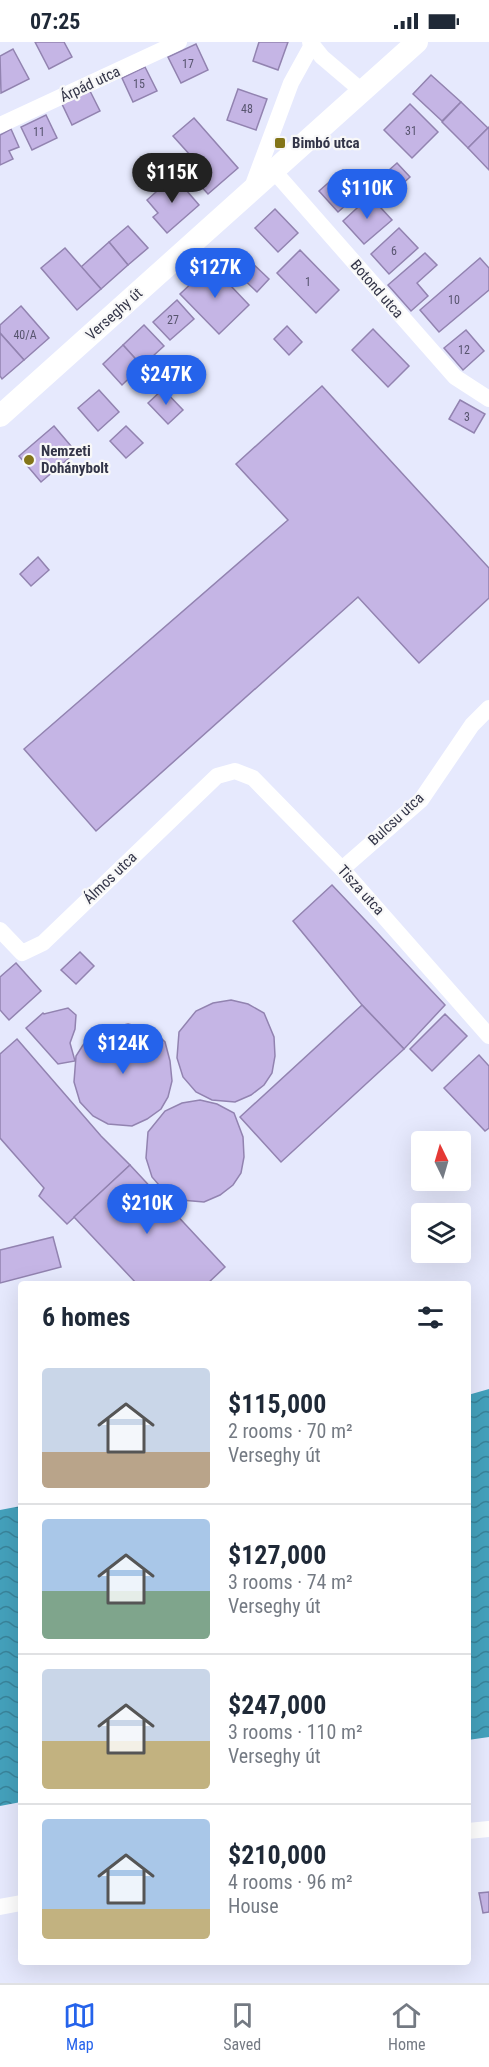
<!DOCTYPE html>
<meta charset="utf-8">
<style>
body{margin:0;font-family:"Roboto Condensed",sans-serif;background:#f2f2f3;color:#1f2937;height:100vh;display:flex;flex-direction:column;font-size:22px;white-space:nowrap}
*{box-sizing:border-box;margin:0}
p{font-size:20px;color:#747a83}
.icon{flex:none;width:33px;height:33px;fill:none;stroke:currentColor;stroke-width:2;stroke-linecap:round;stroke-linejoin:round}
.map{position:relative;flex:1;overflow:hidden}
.details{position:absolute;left:18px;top:1239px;width:453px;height:684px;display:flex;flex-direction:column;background:#fff;border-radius:6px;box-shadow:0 6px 24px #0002}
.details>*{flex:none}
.needle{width:39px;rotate:355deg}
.tools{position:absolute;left:411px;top:1089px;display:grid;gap:12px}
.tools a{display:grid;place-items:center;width:60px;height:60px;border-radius:6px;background:#fff;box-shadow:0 6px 24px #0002;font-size:30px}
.price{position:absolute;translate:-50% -51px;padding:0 14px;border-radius:21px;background:#2563eb;color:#fff;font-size:20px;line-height:39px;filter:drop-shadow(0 2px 3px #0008)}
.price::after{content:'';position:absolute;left:50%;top:36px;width:18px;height:14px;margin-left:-9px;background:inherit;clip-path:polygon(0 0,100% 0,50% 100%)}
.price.selected{background:#222;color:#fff}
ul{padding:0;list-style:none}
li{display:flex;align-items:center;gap:18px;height:150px;padding:0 24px}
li+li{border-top:2px solid #e0e1e3}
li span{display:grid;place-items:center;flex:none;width:168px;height:120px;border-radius:6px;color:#555}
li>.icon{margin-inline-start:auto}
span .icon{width:72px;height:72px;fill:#fffc;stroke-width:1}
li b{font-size:26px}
h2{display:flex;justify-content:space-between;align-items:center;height:72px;padding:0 24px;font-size:26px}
.status{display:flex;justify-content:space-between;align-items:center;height:42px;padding:0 30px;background:#fff;direction:ltr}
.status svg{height:16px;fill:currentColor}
.tabs{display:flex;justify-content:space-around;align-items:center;height:84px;border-top:2px solid #e0e1e3;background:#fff;font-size:16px;color:#747a83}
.tabs a{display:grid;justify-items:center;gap:3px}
.tabs .selected{color:#2563eb}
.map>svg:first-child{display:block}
</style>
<div class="status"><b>07:25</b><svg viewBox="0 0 49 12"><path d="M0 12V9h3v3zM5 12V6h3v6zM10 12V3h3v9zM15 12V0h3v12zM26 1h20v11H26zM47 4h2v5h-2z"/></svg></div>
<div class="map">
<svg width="489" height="1941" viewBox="0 0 489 1941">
<defs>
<pattern id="water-waves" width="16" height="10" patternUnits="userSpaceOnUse" patternTransform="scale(1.5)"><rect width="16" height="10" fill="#44a1bc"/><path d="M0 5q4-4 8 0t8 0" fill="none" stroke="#39849b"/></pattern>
</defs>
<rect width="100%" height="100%" fill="#e6e9fd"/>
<g fill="url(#water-waves)">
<path d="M 489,1347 L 489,1695 L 468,1698 L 468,1353 Z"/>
<path d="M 21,1464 L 21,1760 L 0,1764 L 0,1468 Z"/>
</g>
<g fill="#c5b5e5" stroke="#9283b0" stroke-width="1.5">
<path d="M 35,0 L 64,0 L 72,15 L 49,27 Z"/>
<path d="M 259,0 L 288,0 L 278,28 L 253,19 Z"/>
<path d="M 196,2 L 208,28 L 181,41 L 168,15 Z"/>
<path d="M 13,7 L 29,37 L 1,51 L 0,14 Z"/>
<path d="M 145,25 L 157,49 L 133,60 L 122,36 Z"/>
<path d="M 431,33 L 461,60 L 442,79 L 413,52 Z"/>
<path d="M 238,47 L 267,57 L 256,88 L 227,78 Z"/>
<path d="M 90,49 L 100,69 L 72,83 L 62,62 Z"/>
<path d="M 461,60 L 488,86 L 468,106 L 442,80 Z"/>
<path d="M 410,62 L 438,90 L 412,116 L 384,88 Z"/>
<path d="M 46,73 L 57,96 L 32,108 L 21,85 Z"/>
<path d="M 194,76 L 238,126 L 208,152 L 189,131 L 199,123 L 173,94 Z"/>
<path d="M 489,85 L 489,128 L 468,106 Z"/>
<path d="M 11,87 L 19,105 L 9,109 L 13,117 L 0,123 L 0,93 Z"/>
<path d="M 397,121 L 410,135 L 384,159 L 371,144 Z"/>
<path d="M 343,128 L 362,149 L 338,170 L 319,149 Z"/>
<path d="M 174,134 L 199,163 L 167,191 L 153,175 L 158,171 L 147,158 Z"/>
<path d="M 370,154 L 392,178 L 364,202 L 343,179 Z"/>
<path d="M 275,167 L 298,191 L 278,210 L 255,186 Z"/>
<path d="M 128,184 L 148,206 L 128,223 L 109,200 Z"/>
<path d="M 399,186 L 418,206 L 389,232 L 371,212 Z"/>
<path d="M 109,200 L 128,223 L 101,247 L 81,225 Z"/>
<path d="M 65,206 L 101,247 L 77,268 L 41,226 Z"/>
<path d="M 300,208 L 339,248 L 316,271 L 277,231 Z"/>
<path d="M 425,211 L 437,223 L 417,241 L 428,254 L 411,269 L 388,243 Z"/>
<path d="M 480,216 L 489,226 L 489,248 L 439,290 L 420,268 Z"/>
<path d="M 250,219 L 269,237 L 257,250 L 238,232 Z"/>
<path d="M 211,223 L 249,263 L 219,292 L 180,252 Z"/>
<path d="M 177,258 L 194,277 L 170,298 L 153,280 Z"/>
<path d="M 21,264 L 49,296 L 24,318 L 0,291 L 0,283 Z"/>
<path d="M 144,283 L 164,304 L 142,324 L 123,303 Z"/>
<path d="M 287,284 L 302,300 L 289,313 L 274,297 Z"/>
<path d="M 373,287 L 409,324 L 388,345 L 352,308 Z"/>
<path d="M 466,288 L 484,309 L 463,328 L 444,306 Z"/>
<path d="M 0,291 L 24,318 L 2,337 L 0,334 Z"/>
<path d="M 123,303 L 142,324 L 122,343 L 103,322 Z"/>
<path d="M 322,344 L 489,526 L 489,556 L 419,621 L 358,555 L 96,789 L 24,707 L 288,478 L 236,422 Z"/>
<path d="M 163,347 L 183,368 L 168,382 L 148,361 Z"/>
<path d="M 99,348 L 119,370 L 98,389 L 78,366 Z"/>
<path d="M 460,358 L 485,372 L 474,391 L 449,377 Z"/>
<path d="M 54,384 L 76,410 L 41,440 L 19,414 Z"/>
<path d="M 126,384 L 143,401 L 126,416 L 110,399 Z"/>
<path d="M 38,515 L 49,528 L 31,544 L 20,532 Z"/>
<path d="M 332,843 L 445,963 L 404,1007 L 362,963 L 293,879 Z"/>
<path d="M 80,910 L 94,924 L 76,942 L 61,928 Z"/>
<path d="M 16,921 L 41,949 L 9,978 L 0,968 L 0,935 Z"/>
<path d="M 231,958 L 248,962 L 264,971 L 274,995 L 275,1014 L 272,1031 L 264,1043 L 251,1053 L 235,1060 L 212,1058 L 196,1050 L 183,1035 L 177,1016 L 179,990 L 196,969 L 213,961 Z"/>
<path d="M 362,963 L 404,1007 L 281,1120 L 240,1075 Z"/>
<path d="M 68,966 L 76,973 L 75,987 L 70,1001 L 75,1019 L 58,1022 L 26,986 L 43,971 L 44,972 Z"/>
<path d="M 445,972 L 467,994 L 432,1029 L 410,1007 Z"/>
<path d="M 128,982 L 144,986 L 161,996 L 165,1000 L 170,1019 L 172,1039 L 168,1055 L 161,1067 L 147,1077 L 132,1084 L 108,1082 L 93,1074 L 80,1060 L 74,1040 L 76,1014 L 83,1003 L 93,994 L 110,986 Z"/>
<path d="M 17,997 L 101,1094 L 130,1123 L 67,1182 L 39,1154 L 44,1146 L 0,1096 L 0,1012 Z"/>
<path d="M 479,1013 L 489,1024 L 489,1086 L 485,1089 L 444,1046 Z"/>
<path d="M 200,1058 L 217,1062 L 234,1071 L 243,1095 L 244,1115 L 241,1131 L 233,1143 L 220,1153 L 204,1160 L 181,1158 L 165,1150 L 152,1135 L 146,1116 L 148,1090 L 165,1069 L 182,1061 Z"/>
<path d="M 130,1123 L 225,1225 L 207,1242 L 137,1242 L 74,1175 Z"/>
<path d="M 53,1195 L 61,1225 L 0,1241 L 0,1208 Z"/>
<path d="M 489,1850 L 489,1870 L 483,1871 L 479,1851 Z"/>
</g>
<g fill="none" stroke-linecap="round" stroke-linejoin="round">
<g stroke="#fff" stroke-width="16">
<path d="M 310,0 L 322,15 L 362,49"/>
<path d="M 0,83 L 179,0"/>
<path d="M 273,128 L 455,335 L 489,357"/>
<path d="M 251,148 L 291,41 L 312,3"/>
<path d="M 342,827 L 421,758 L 472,683 L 489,666"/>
<path d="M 0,888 L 22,911 L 43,901 L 217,734 L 235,729 L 253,736 L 342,827 L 489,994"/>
<path d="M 468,1789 L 489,1787"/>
<path d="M 0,1865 L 21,1861"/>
</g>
<path stroke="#fff" stroke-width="22" d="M 0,374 L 417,0"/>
</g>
<g fill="#837518" stroke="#f8f8f8" stroke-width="2">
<rect x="274" y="95" width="12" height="12" rx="3"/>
<circle cx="29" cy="418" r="6"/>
</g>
<g text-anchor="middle" stroke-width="4.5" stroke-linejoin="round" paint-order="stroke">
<g font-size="12" fill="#58556f">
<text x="188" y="26">17</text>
<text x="139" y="46">15</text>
<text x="247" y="71">48</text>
<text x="411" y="93">31</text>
<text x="39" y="94">11</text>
<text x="394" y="213">6</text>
<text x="308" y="244">1</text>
<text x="454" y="262">10</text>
<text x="173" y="282">27</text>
<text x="25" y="297">40/A</text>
<text x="464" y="312">12</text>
<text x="467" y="379">3</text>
</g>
<g font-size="15" fill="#333548" stroke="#f8f8f8">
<text transform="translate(90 42) rotate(-25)" y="5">Árpád utca</text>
<text transform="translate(377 247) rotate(49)" y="5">Botond utca</text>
<text transform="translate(114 272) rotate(-42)" y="5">Verseghy út</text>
<text transform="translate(396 777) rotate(-43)" y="5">Bulcsu utca</text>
<text transform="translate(110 836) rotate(-44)" y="5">Álmos utca</text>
<text transform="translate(361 848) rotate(48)" y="5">Tisza utca</text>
</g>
<g font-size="15" font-weight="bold" fill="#333548" stroke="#f8f8f8" text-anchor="start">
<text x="292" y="106">Bimbó utca</text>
<text x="41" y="414">Nemzeti<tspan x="41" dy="17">Dohánybolt</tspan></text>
</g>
</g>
</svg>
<div class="tools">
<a><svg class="needle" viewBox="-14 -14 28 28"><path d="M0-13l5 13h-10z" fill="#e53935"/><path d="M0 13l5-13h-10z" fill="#747a83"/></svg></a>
<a><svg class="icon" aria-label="layers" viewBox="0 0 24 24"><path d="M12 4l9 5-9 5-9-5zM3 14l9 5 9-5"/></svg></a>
</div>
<b class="price selected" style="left:172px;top:162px">$115K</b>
<b class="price" style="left:367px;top:178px">$110K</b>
<b class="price" style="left:215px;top:257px">$127K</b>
<b class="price" style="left:166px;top:364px">$247K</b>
<b class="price" style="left:123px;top:1033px">$124K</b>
<b class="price" style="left:147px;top:1193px">$210K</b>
<section class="details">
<h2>6 homes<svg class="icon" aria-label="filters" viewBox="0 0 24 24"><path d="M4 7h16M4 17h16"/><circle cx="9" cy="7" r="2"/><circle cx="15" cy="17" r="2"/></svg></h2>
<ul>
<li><span style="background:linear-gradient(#c9d6e8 70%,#b9a48a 0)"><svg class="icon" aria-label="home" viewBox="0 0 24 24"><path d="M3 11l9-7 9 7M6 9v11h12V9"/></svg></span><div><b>$115,000</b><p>2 rooms · 70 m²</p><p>Verseghy út</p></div></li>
<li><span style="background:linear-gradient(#a9c7e8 60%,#7fa58c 0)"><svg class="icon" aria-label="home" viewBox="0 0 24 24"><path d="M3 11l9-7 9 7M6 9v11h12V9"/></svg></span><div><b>$127,000</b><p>3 rooms · 74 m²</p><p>Verseghy út</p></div></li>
<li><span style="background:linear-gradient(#c9d6e8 60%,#c2b280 0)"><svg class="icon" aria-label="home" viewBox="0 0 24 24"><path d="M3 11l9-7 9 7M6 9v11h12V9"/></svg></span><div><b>$247,000</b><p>3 rooms · 110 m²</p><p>Verseghy út</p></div></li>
<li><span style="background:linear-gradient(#a9c7e8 75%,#c2b280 0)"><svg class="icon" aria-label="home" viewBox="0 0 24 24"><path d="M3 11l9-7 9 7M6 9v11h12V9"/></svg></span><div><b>$210,000</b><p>4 rooms · 96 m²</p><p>House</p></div></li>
</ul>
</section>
</div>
<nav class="tabs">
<a class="selected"><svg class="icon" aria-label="map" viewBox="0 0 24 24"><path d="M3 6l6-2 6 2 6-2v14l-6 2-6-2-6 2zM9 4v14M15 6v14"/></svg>Map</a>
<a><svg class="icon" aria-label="saved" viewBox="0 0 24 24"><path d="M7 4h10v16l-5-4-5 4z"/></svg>Saved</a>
<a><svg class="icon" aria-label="home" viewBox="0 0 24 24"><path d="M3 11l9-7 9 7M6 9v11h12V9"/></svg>Home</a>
</nav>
